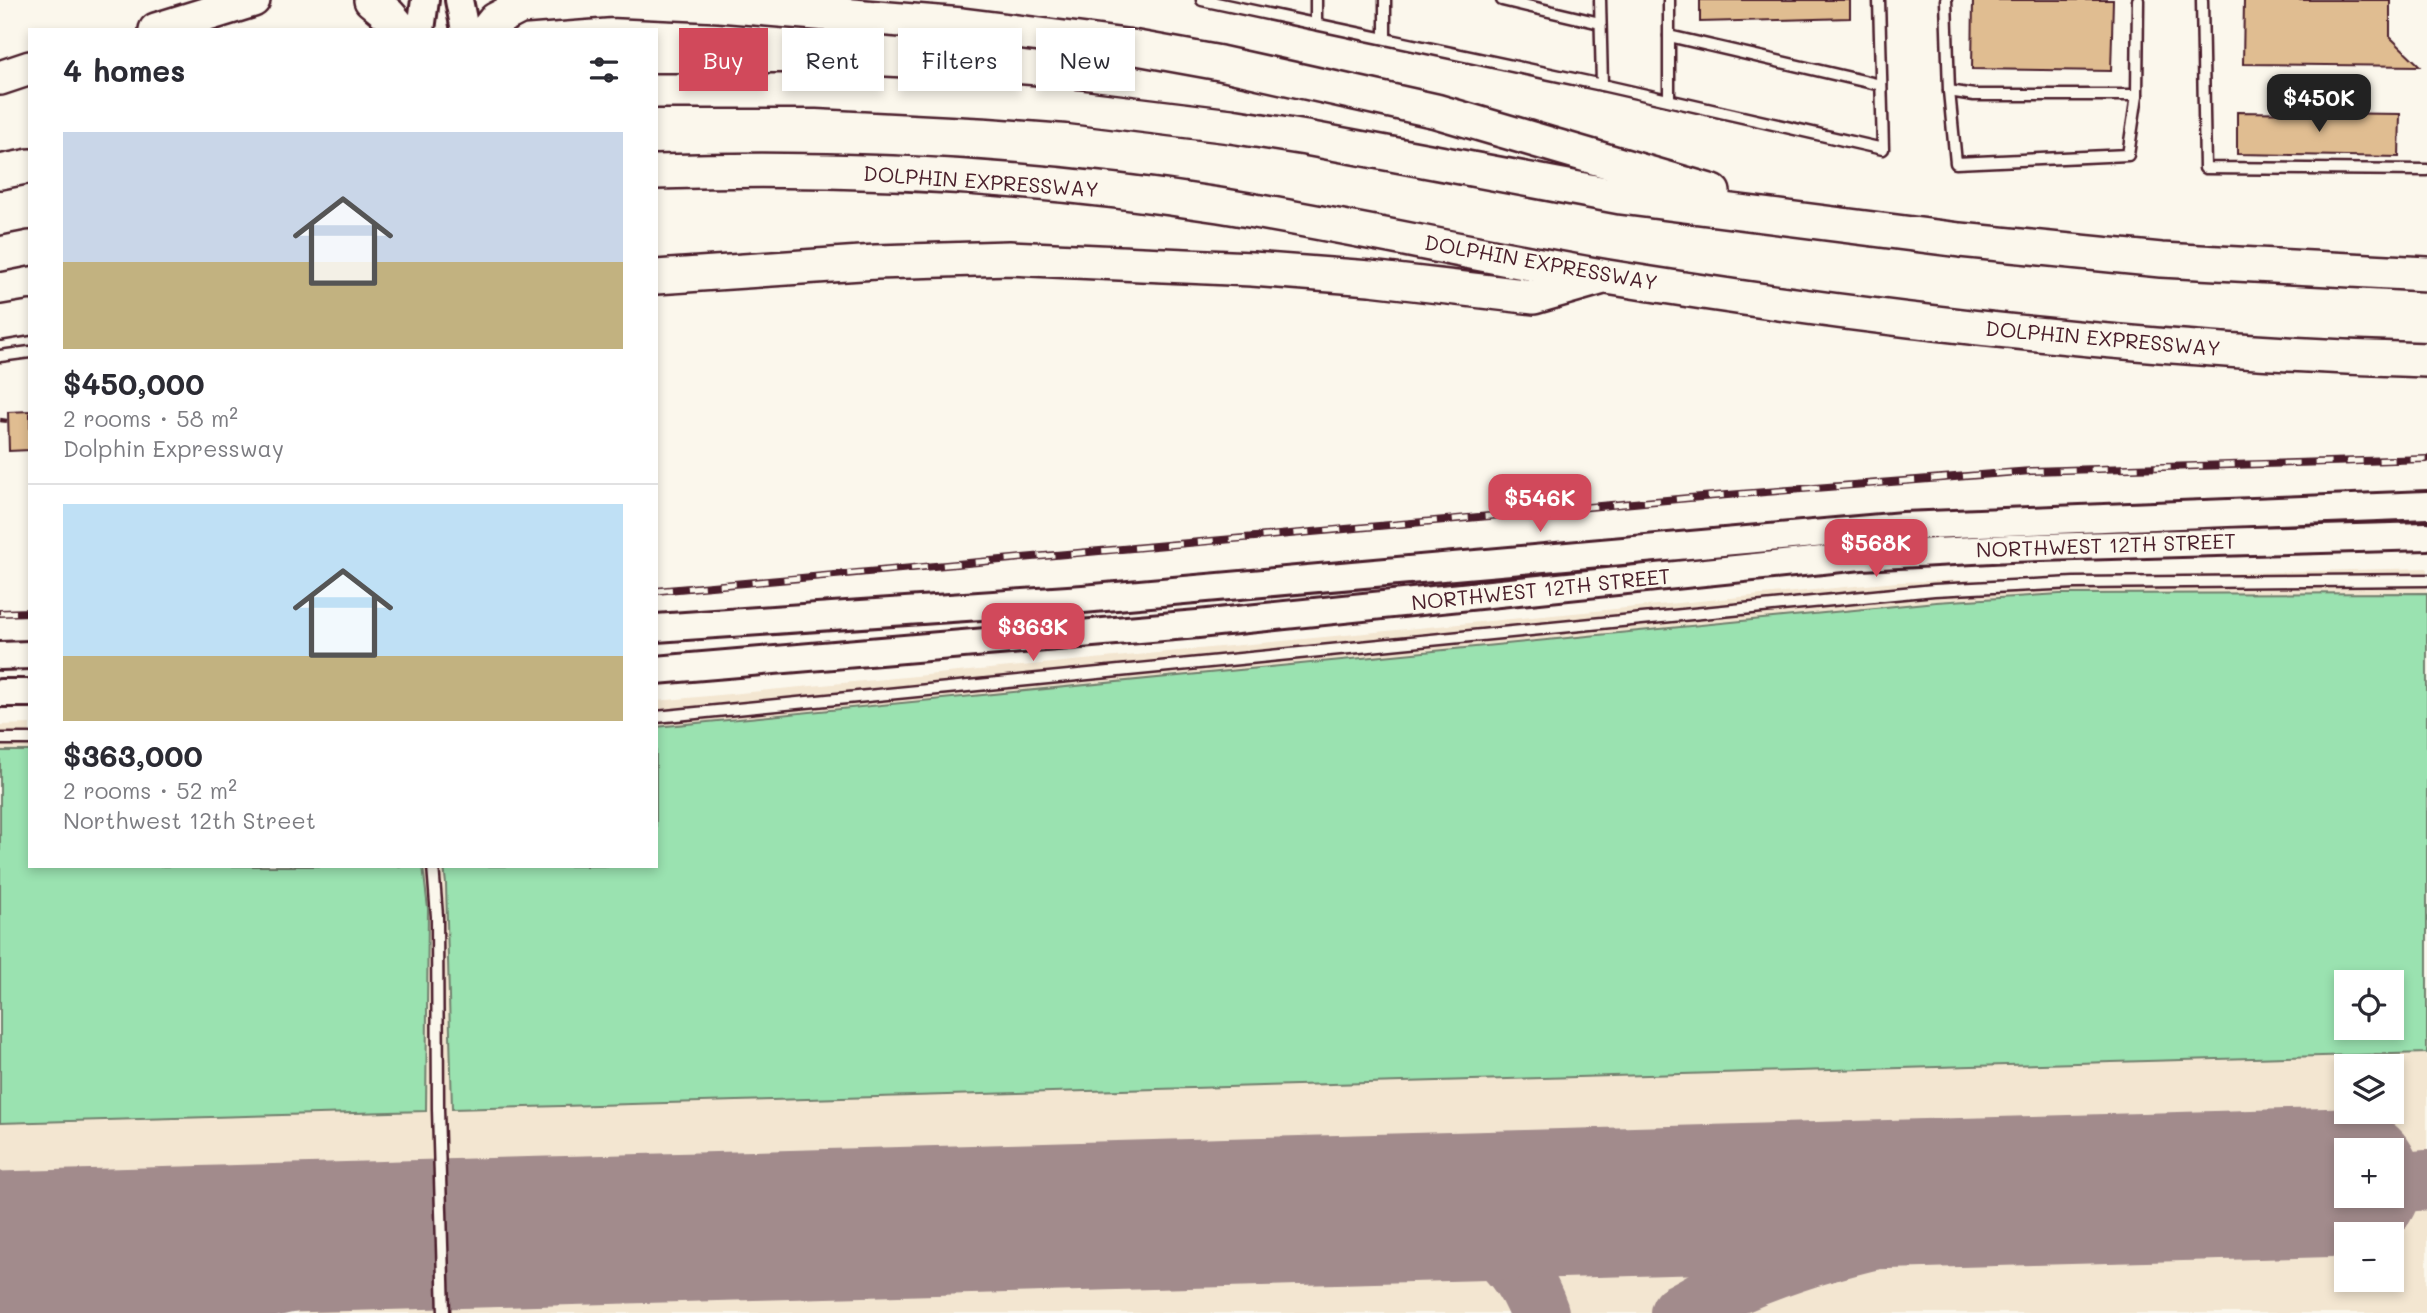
<!DOCTYPE html>
<meta charset="utf-8">
<style>
body{margin:0;font-family:Mali,sans-serif;background:#f2f2f3;color:#2b2b33;height:100vh;display:flex;flex-direction:column;font-size:26px;white-space:nowrap}
*{box-sizing:border-box;margin:0}
p{font-size:23px;color:#7c7c81}
.icon{flex:none;width:38px;height:38px;fill:none;stroke:currentColor;stroke-width:2;stroke-linecap:round;stroke-linejoin:round}
.map{position:relative;flex:1;overflow:hidden}
.drawer{position:absolute;left:28px;top:28px;width:630px;height:840px;display:flex;flex-direction:column;background:#fff;border-radius:0px;box-shadow:0 4px 10px #0003}
.drawer>*{flex:none}
.top-card{position:absolute;left:679px;top:28px;width:665px;height:63px;display:flex;gap:14px}
.fabs{position:absolute;left:2334px;top:970px;display:grid;gap:14px}
.fabs a{display:grid;place-items:center;width:70px;height:70px;border-radius:0px;background:#fff;box-shadow:0 4px 10px #0003;font-size:35px}
.price{position:absolute;translate:-50% -60px;padding:0 16px;border-radius:14px;background:#d1495b;color:#fff;font-size:23px;line-height:46px;filter:drop-shadow(0 2px 4px #0008)}
.price::after{content:'';position:absolute;left:50%;top:42px;width:21px;height:16px;margin-left:-10px;background:inherit;clip-path:polygon(0 0,100% 0,50% 100%)}
.price.selected{background:#222;color:#fff}
ul{padding:0;list-style:none}
li{display:grid;align-content:center;gap:14px;height:371px;padding:0 35px}
li+li{border-top:2px solid #e1e1e2}
li span{display:grid;place-items:center;height:217px;border-radius:0px;color:#555}
li>.icon{margin-inline-start:auto}
span .icon{width:126px;height:126px;fill:#fffc;stroke-width:1}
li b{font-size:30px}
h2{display:flex;justify-content:space-between;align-items:center;height:84px;padding:0 35px;font-size:30px}
.pill{padding:0 24px;border-radius:0px;background:#fff;box-shadow:0 4px 10px #0003;font-size:24px;line-height:63px}
.pill.selected{background:#d1495b;color:#fff}
.map>svg:first-child{display:block}
</style>
<div class="map">
<svg width="2427" height="1313" viewBox="0 0 2427 1313">
<rect width="100%" height="100%" fill="#fbf7ec"/>
<filter id="ink" filterUnits="userSpaceOnUse"><feTurbulence type="fractalNoise" baseFrequency=".0143" numOctaves="2"/><feDisplacementMap in="SourceGraphic" scale="14" xChannelSelector="R" yChannelSelector="G"/><feConvolveMatrix kernelMatrix="1 2 1 2 8 2 1 2 1" color-interpolation-filters="sRGB"/></filter>
<g filter="url(#ink)">
<path fill="#f3e6d1" fill-rule="evenodd" d="M 2427,568 L 2427,1313 L 0,1313 L 0,725 L 30,724 L 30,866 L 656,866 L 656,701 L 1897,582 ZM 2347,982 L 2392,982 L 2392,1027 L 2347,1027 ZM 2347,1066 L 2392,1066 L 2392,1111 L 2347,1111 ZM 2347,1150 L 2392,1150 L 2392,1195 L 2347,1195 ZM 2347,1234 L 2392,1234 L 2392,1279 L 2347,1279 Z"/>
<g fill="#9ae2b0" stroke="#72806e" stroke-width="2" fill-rule="evenodd">
<path d="M 2427,593 L 2427,1053 L 452,1109 L 446,884 L 444,866 L 656,866 L 656,727 L 1936,602 L 2060,594 ZM 2347,982 L 2392,982 L 2392,1027 L 2347,1027 Z"/>
<path d="M 0,751 L 30,751 L 30,866 L 423,866 L 428,909 L 426,1111 L 0,1123 Z"/>
</g>
<g fill="none" stroke-linecap="round" stroke-linejoin="round">
<g stroke="#a28b8c" stroke-width="60">
<path d="M 2392,1183 L 2427,1180"/>
<path d="M 1387,1208 C 1457,1220 1513,1239 1539,1313"/>
<path d="M 0,1252 L 118,1243"/>
<path d="M 184,1313 C 307,1269 436,1258 566,1247 C 663,1239 760,1231 857,1223"/>
<path d="M 1680,1313 C 1697,1304 1714,1294 1732,1286 C 1919,1204 2145,1205 2347,1187"/>
</g>
<path stroke="#a28b8c" stroke-width="149" d="M 0,1246 L 2347,1182"/>
</g>
<g fill="#e0bd91" stroke="#4a1f2b" stroke-width="2">
<path d="M 1700,0 L 1850,0 L 1850,18 L 1700,22 Z"/>
<path d="M 1973,0 L 2113,0 L 2111,71 L 1972,69 Z"/>
<path d="M 2244,0 L 2390,0 L 2390,37 L 2420,66 L 2243,64 Z"/>
<path d="M 2237,112 L 2400,114 L 2399,157 L 2237,154 Z"/>
<path d="M 30,411 L 30,450 L 9,451 L 8,412 Z"/>
</g>
<g fill="none" stroke-linecap="round" stroke-linejoin="round">
<g stroke="#4a1f2b" stroke-width="15">
<g id="lane">
<path d="M 1202,0 L 1602,85 L 1600,0"/>
<path d="M 1316,0 L 1316,24"/>
<path d="M 1502,0 L 1600,23"/>
<path d="M 1669,0 L 1669,100"/>
<path d="M 1946,0 L 1949,91 L 1956,163 L 2128,155 L 2137,95 L 2138,0"/>
<path d="M 2202,0 L 2205,168 L 2427,170"/>
<path d="M 1669,36 L 1881,85"/>
<path d="M 1385,38 L 1385,0"/>
<path d="M 1602,85 L 1883,149 L 1879,0"/>
<path d="M 1949,91 L 1974,95 L 2137,95"/>
<path d="M 0,356 L 30,352"/>
<path d="M 656,717 L 1934,590 L 2074,583 L 2427,580"/>
<path d="M 0,739 L 30,739"/>
<path d="M 433,866 L 437,916 L 438,1109 L 444,1313"/>
</g>
</g>
<g stroke="#4a1f2b" stroke-width="32">
<g id="secondary">
<path d="M 459,0 L 465,30"/>
<path d="M 421,30 L 425,0"/>
<path d="M 656,628 L 1083,599 L 1903,526 L 2427,505"/>
<path d="M 0,656 L 30,655"/>
<path d="M 656,670 L 1198,624 L 1861,556 L 2010,548 L 2427,536"/>
<path d="M 0,693 L 30,693"/>
</g>
</g>
<g stroke="#4a1f2b" stroke-width="38">
<g id="highway">
<path d="M 371,0 L 389,15 L 402,30"/>
<path d="M 156,30 L 253,0"/>
<path d="M 487,30 L 495,20 L 520,7 L 611,0 L 719,5 L 962,25 L 1126,46 L 1220,63 L 1436,111 L 1713,192"/>
<path d="M 0,78 L 30,68"/>
<path d="M 656,91 L 817,91 L 990,100 L 1068,106 L 1231,126 L 1306,138 L 1621,197 L 1960,240 L 2161,260 L 2427,274"/>
<path d="M 0,172 L 30,166"/>
<path d="M 656,172 C 843,166 1034,176 1219,205 C 1349,226 1477,255 1607,277 C 1878,321 2152,352 2427,360"/>
<path d="M 0,254 L 30,248"/>
<path d="M 656,277 L 876,262 L 1009,258 L 1252,269 L 1370,278 L 1534,297 L 1600,278"/>
<path d="M 0,323 L 30,318"/>
</g>
</g>
<path stroke="#4a1f2b" stroke-width="4.5" stroke-dasharray="7 5" stroke-linecap="butt" d="M 0,420 L 8,421"/>
<use href="#lane" stroke="#fbf7ec" stroke-width="10"/>
<use href="#secondary" stroke="#fbf7ec" stroke-width="26"/>
<use href="#highway" stroke="#fbf7ec" stroke-width="33"/>
<g stroke="#4a1f2b" stroke-width="8">
<g id="rail">
<path d="M 656,591 L 1689,498 L 2031,471 L 2427,459"/>
<path d="M 0,613 L 30,612"/>
</g>
</g>
<use href="#rail" stroke="#fbf7ec" stroke-width="5" stroke-dasharray="16" stroke-linecap="butt"/>
</g>
</g>
<g text-anchor="middle" stroke-width="5" stroke-linejoin="round" paint-order="stroke">
<g font-size="21" fill="#4a1f2b" stroke="#fbf7ec">
<text transform="translate(981 182) rotate(4)" y="7">DOLPHIN EXPRESSWAY</text>
<text transform="translate(1541 263) rotate(10)" y="7">DOLPHIN EXPRESSWAY</text>
<text transform="translate(2103 339) rotate(5)" y="7">DOLPHIN EXPRESSWAY</text>
<text transform="translate(2106 546) rotate(-2)" y="7">NORTHWEST 12TH STREET</text>
<text transform="translate(1541 590) rotate(-6)" y="7">NORTHWEST 12TH STREET</text>
</g>
</g>
</svg>
<div class="fabs">
<a><svg class="icon" aria-label="locate" viewBox="0 0 24 24"><circle cx="12" cy="12" r="6"/><path d="M12 2v4M12 18v4M2 12h4M18 12h4"/></svg></a>
<a><svg class="icon" aria-label="layers" viewBox="0 0 24 24"><path d="M12 4l9 5-9 5-9-5zM3 14l9 5 9-5"/></svg></a>
<a>+</a>
<a>−</a>
</div>
<b class="price selected" style="left:2319px;top:134px">$450K</b>
<b class="price" style="left:1540px;top:534px">$546K</b>
<b class="price" style="left:1876px;top:579px">$568K</b>
<b class="price" style="left:1033px;top:663px">$363K</b>
<div class="top-card">
<a class="pill selected">Buy</a>
<a class="pill">Rent</a>
<a class="pill">Filters</a>
<a class="pill">New</a>
</div>
<section class="drawer">
<h2>4 homes<svg class="icon" aria-label="filters" viewBox="0 0 24 24"><path d="M4 7h16M4 17h16"/><circle cx="9" cy="7" r="2"/><circle cx="15" cy="17" r="2"/></svg></h2>
<ul>
<li><span style="background:linear-gradient(#c9d6e8 60%,#c2b280 0)"><svg class="icon" aria-label="home" viewBox="0 0 24 24"><path d="M3 11l9-7 9 7M6 9v11h12V9"/></svg></span><div><b>$450,000</b><p>2 rooms · 58 m²</p><p>Dolphin Expressway</p></div></li>
<li><span style="background:linear-gradient(#bfe0f5 70%,#c2b280 0)"><svg class="icon" aria-label="home" viewBox="0 0 24 24"><path d="M3 11l9-7 9 7M6 9v11h12V9"/></svg></span><div><b>$363,000</b><p>2 rooms · 52 m²</p><p>Northwest 12th Street</p></div></li>
</ul>
</section>
</div>
